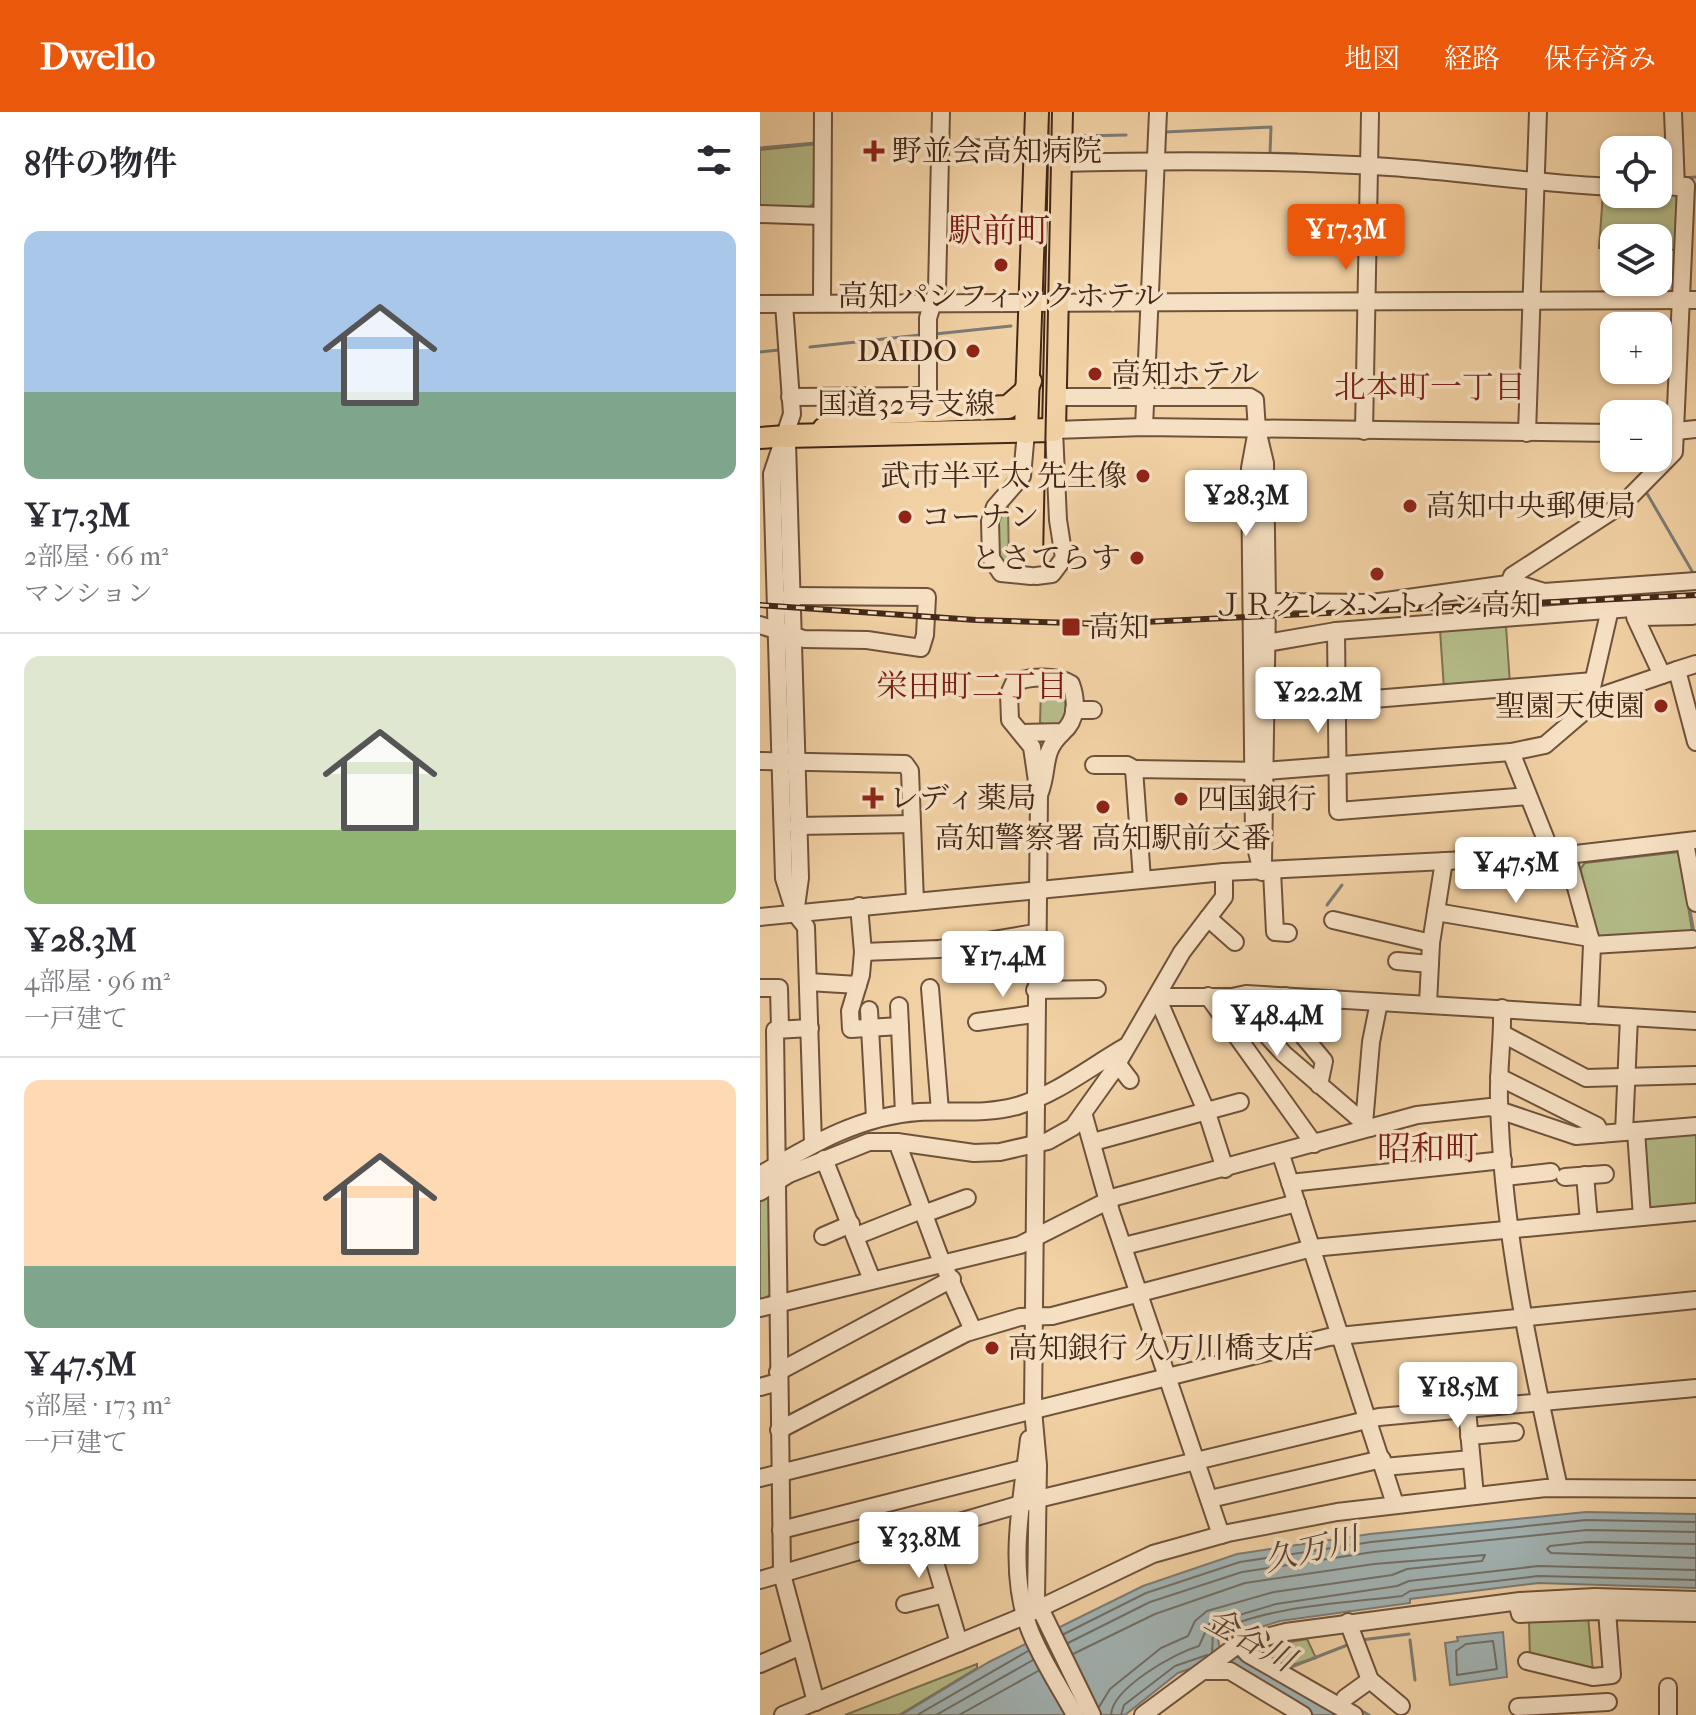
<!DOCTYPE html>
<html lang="ja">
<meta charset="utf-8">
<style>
body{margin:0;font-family:"IM FELL French Canon","Noto Serif JP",serif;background:#f7f7f7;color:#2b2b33;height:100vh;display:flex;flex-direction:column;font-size:30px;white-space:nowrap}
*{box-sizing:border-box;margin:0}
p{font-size:26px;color:#7c7c81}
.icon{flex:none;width:44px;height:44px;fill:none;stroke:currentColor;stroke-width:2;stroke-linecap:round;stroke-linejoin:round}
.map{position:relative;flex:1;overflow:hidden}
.drawer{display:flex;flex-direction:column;background:#fff;width:760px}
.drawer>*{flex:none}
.buttons{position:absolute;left:840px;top:24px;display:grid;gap:16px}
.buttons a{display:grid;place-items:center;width:72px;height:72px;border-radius:16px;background:#fff;box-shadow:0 2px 6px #0004;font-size:40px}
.price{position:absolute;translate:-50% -68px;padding:0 18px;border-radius:8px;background:#fff;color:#222;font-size:26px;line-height:52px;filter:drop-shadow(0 2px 4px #0008)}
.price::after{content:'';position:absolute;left:50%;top:48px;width:24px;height:18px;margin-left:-12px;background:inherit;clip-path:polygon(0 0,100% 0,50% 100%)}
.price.active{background:#ea580c;color:#fff}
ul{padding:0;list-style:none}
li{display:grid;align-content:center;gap:16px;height:424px;padding:0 24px}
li+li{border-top:2px solid #e1e1e2}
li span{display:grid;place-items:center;height:248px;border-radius:16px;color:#555}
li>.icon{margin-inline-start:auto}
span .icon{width:144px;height:144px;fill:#fffc;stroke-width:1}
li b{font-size:34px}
h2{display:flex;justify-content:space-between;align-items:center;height:96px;padding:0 24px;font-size:34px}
header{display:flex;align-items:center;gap:48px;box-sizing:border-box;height:112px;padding:0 40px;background:#ea580c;color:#fff}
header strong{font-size:38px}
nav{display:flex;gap:44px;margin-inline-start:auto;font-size:28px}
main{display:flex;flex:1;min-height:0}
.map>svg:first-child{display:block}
</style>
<header>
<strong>Dwello</strong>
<nav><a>地図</a><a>経路</a><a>保存済み</a></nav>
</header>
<main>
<section class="drawer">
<h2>8件の物件<svg class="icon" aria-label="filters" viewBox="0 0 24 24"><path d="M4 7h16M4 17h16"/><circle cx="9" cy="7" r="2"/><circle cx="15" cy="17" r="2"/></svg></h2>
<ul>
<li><span style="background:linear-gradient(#a9c7e8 65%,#7fa58c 0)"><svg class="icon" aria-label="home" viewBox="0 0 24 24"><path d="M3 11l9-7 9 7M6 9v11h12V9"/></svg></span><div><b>¥17.3M</b><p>2部屋 · 66 m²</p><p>マンション</p></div></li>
<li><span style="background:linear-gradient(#dfe7d0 70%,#8fb573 0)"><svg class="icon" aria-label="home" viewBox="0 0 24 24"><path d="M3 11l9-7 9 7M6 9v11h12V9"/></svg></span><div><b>¥28.3M</b><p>4部屋 · 96 m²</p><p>一戸建て</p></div></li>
<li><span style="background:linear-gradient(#ffd9b3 75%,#7fa58c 0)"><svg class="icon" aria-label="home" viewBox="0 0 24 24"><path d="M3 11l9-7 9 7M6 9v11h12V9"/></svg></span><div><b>¥47.5M</b><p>5部屋 · 173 m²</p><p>一戸建て</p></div></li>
</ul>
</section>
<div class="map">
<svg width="936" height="1603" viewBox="0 0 936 1603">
<rect width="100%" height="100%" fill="#f1d0a3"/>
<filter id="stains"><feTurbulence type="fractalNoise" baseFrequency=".0025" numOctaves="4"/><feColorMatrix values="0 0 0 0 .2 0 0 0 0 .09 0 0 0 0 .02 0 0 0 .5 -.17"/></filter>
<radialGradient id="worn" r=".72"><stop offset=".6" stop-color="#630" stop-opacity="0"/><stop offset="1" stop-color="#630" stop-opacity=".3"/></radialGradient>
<g fill="#b4bc89" stroke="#7c7250" stroke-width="2">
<path d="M 57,32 L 56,89 L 46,98 L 0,96 L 0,38 Z"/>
<path d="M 913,80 L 918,87 L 916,138 L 898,137 L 898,126 L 854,126 L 854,136 L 839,136 L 843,81 Z"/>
<path d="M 243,392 L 248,395 L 249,455 L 239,450 L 236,408 Z"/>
<path d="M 746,514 L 750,572 L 684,577 L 680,518 Z"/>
<path d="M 281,575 L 297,575 L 305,581 L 306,608 L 301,615 L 280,611 Z"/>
<path d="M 919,740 L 933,824 L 839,830 L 818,760 L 825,751 Z"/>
<path d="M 936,1019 L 936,1095 L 888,1100 L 882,1024 Z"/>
<path d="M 10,1083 L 11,1182 L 0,1190 L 0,1086 Z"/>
<path d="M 828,1504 L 833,1560 L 770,1546 L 769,1508 Z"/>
<path d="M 547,1527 L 556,1546 L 525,1555 L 496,1541 L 496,1536 Z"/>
<path d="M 217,1552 L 217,1556 L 139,1603 L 85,1603 Z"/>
</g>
<g fill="#a1b3b3" stroke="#7c7b75" stroke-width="2">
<path d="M 826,1400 L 936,1402 L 936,1476 L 779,1471 L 650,1487 L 650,1491 L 520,1509 L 458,1528 L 460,1537 L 489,1550 L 580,1603 L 554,1603 L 474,1557 L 446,1551 L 418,1561 L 365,1603 L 141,1603 L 229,1550 L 383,1474 L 477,1442 L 610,1422 Z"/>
<path d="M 743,1520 L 747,1565 L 690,1573 L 685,1531 L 698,1529 L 697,1525 Z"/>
</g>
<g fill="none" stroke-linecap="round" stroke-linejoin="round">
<g stroke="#726e66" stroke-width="2">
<path d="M 936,1432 L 828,1430 L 790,1434 L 787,1437 L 791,1441 L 936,1446"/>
<path d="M 304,1522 L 386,1481 L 480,1450 L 611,1430 L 826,1408 L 936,1410"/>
<path d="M 733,1529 L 737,1557 L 697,1563 L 696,1539 L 706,1532 Z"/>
<path d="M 308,1531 L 390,1490 L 482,1460 L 613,1440 L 827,1418 L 936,1420"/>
<path d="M 452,1540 L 453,1522 C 502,1494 586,1491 642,1484 L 650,1479 L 778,1464 L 936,1468"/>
<path d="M 313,1542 L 395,1502 L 485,1471 L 614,1452 L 725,1443 L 722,1449 L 647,1457 L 632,1463 L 514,1480 L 447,1499 L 435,1509 L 428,1524 L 401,1536 L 350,1577 L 339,1595"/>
<path d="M 157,1603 L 268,1539"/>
<path d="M 176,1603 L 273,1548"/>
<path d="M 199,1603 L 278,1559"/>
<path d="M 351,1603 C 352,1576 415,1541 439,1534 L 449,1512 L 516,1492 L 637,1474 L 649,1469 L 778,1454 L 936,1458"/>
<path d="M 361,1603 L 364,1593 L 415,1554 L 447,1543"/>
</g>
<g stroke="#7c7b75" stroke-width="3">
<path d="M 405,20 L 511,15 L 510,41 L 537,42"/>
<path d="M 320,24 L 366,23"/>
<path d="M 210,28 L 256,26"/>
<path d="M 0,36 L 56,31"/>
<path d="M 920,66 L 936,65"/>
<path d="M 175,222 L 251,214"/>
<path d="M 50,235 L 160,223"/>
<path d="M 0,240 L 19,238"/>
<path d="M 885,378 L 932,459"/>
<path d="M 567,793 L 582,773"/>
<path d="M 929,793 L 934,821"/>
<path d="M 601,1528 L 649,1522"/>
<path d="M 650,1528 L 655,1568"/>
<path d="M 526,1557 L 590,1532"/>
<path d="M 595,1595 L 609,1603"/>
</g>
<g stroke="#6f523b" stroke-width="20">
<g id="minor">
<path d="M 913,0 L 916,75"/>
<path d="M 299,51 C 410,48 519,48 629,55 C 704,60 779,72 854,75"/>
<path d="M 898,75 L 926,74"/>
<path d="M 0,102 L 61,104"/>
<path d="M 62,191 L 63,0"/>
<path d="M 0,192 L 936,188"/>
<path d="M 24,192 L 32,302 L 12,362 L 24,766 L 35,801 L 46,815 L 53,1032"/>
<path d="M 30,285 L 168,284"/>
<path d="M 293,285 L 490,285 L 495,288 L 497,318 L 490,356 L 494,727 L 502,760"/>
<path d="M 168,298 L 168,206 L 177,178 L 181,0"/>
<path d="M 384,315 L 398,0"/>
<path d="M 604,319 L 610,2"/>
<path d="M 266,320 L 262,364 L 235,395 L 230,409 L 231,446 L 241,461 L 271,464"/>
<path d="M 767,321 L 778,0"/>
<path d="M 898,321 L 936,317"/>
<path d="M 499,326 L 505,351 L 507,490 L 503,750"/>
<path d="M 27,331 L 40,766 L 36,795"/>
<path d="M 276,464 L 292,462 L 304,446 L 298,408 L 294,318 L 384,315 L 854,321"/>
<path d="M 749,472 L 752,464 L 864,391 L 914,340 L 926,74"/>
<path d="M 507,490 L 612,491 L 755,471 L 784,480 L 936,469"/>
<path d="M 875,505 L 902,563"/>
<path d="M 880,505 L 932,504 L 935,491"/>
<path d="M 0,513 L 44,527 L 107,528 L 161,536 L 165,523 L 167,485 L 30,484"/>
<path d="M 576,519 L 936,491"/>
<path d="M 507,531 L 576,519 L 578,699 L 768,684"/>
<path d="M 917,558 L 936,552"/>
<path d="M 829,588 L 917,558 L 936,630"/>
<path d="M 577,590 L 833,569"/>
<path d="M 314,598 L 333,598"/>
<path d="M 261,621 L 303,620 C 317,608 317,588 311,572 C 297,563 268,564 254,571 L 249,582 L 250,608 L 272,635 L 279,683 C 290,656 280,641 303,620"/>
<path d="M 751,640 L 792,743"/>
<path d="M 0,649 L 145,652 L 150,659 L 155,790"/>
<path d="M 334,653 L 367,653 L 374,657"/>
<path d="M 279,683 L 273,1298 L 278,1353 L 276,1488 L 332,1603"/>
<path d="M 37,714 L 152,712"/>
<path d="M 925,730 L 936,791"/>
<path d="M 807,743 L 832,833 L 829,903"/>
<path d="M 512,759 L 515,820 L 528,821"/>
<path d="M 382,767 L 374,657 L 505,659 L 751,640 L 785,633 L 827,597 L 850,497"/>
<path d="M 99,794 L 103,840 L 179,837 L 275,821"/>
<path d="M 676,800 L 830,826"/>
<path d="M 0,805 L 464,760 L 807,743 L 936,728"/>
<path d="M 448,806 L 475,830"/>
<path d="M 573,808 L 671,831"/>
<path d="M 832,833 L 932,827"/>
<path d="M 103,840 L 101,863 L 90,899 L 91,917 L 140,914"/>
<path d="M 637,849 L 670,852"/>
<path d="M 48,870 L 98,873"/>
<path d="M 0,876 L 19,876 L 20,916"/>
<path d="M 170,876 L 180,999"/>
<path d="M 275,878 L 337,877"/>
<path d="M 448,884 L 554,1032"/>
<path d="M 525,884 L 525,902 L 564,949 L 559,973"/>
<path d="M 397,885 L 472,885 L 486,882 L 936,909"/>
<path d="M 397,885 L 447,1001 L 465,1057"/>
<path d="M 472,885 L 524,942 L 610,1016"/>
<path d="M 668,892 L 671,831 L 684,749"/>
<path d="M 139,894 L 144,1001"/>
<path d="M 742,896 C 743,927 738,957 739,988 C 742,1118 771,1249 799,1376"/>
<path d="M 109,898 L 115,1006"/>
<path d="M 217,910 L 274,902"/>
<path d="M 50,916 L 15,918 L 22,1462 L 56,1590"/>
<path d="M 743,922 L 826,966 L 936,963"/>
<path d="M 357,951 L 370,968"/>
<path d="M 739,965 L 837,1014 L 841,1022"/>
<path d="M 324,1004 L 351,1100 L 461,1423"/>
<path d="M 604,1012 L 611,930 L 619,890"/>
<path d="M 876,1019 L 882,1105"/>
<path d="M 864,1020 L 869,905"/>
<path d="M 137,1030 L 179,1143 L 213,1218"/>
<path d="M 333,1030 L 480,990"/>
<path d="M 521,1043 L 635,1392"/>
<path d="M 64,1047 L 112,1168"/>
<path d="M 0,1063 C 51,1033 98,1004 159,1000 C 192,998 225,1003 257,994 C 297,982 330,955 365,935"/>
<path d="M 825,1063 L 829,1110"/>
<path d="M 745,1065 L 791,1060"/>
<path d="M 805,1065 L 845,1062"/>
<path d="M 530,1071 L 743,1048"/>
<path d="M 0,1080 L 29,1062 L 109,1030 L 137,1030 L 214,1041 L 240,1040 L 288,1029 L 313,1015 L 353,959 L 422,840 L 464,785 L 464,760"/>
<path d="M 63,1124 L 91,1112"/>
<path d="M 96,1124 L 159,1099 L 169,1100 L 207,1086"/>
<path d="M 364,1134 L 537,1091"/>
<path d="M 0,1196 L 260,1133 L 355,1085 L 657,1003 L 730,995 L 816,1024 L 936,1014"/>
<path d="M 18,1260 L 192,1167"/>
<path d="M 0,1275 L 18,1270"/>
<path d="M 707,1297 L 715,1384"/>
<path d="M 19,1318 L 206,1221 L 260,1205 L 292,1204 L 552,1136 L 936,1100"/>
<path d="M 709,1324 L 755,1320"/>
<path d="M 269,1327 C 262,1387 247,1457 269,1516 C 280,1546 300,1575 315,1603"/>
<path d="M 624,1355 L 711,1347"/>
<path d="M 0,1366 L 569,1225 L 936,1188"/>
<path d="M 450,1387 L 622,1347"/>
<path d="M 21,1418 L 266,1356"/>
<path d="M 166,1420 L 199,1531"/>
<path d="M 0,1468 L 278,1387 L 619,1305 L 936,1276"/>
<path d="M 757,1490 L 760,1502 L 838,1499 L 936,1501"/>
<path d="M 145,1492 L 184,1482"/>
<path d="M 588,1510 L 610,1568 L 641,1594"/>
<path d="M 479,1532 L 488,1542 L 594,1603"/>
<path d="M 767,1549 L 833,1565 L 852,1563 L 847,1499"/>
<path d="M 0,1552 L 41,1534"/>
<path d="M 445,1559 L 470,1559 L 543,1603"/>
<path d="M 908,1575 L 908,1603"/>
<path d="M 585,1586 L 610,1568"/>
<path d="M 758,1595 L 848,1590"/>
<path d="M 23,1603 L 257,1507 L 393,1442 L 468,1421 L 577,1400 L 786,1376 L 936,1377"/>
<path d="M 383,1603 L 479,1532 L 526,1520 L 760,1489 L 835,1485 L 936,1488"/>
</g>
</g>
<g stroke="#442818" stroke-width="24">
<path id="major" d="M 0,326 L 26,324"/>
</g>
<g stroke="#442818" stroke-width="26">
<g id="highway">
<path d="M 64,317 L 104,301 L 248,295 L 265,280 L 270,269"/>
<path d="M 266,320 L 277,0"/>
<path d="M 26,324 L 294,318 L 301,0"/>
</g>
</g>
<use href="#minor" stroke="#f6e0c3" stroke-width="16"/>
<use href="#major" stroke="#f1d0a3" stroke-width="20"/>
<use href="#highway" stroke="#f1d0a3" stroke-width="22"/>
<path stroke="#442818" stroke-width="2" d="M 283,447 L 292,0"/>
<g stroke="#442818" stroke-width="6">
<path id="rail" d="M 0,493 L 216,508 L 344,512 L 936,483"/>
</g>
<use href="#rail" stroke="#f6e0c3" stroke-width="3" stroke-dasharray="9" stroke-linecap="butt"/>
</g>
<g fill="#8f2418" stroke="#f6e0c3" stroke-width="3">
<path d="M110 27h8v8h8v8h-8v8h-8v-8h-8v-8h8z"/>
<circle cx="241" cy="153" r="8"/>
<circle cx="213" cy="239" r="8"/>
<circle cx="335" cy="262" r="8"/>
<circle cx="383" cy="364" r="8"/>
<circle cx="650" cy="394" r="8"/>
<circle cx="145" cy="405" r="8"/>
<circle cx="377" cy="446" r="8"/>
<circle cx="617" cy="462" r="8"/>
<rect x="301" y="505" width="20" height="20" rx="4"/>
<circle cx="901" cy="594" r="8"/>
<path d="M109 674h8v8h8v8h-8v8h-8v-8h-8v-8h8z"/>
<circle cx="421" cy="687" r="8"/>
<circle cx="343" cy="695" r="8"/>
<circle cx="232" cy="1236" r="8"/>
</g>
<g text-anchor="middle" stroke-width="7" stroke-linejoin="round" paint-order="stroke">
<g font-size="30" fill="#442818" stroke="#f6e0c3" text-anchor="start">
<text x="132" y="49">野並会高知病院</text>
<text x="241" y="194" text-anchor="middle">高知パシフィックホテル</text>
<text x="197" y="249" text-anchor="end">DAIDO</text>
<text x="351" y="272">高知ホテル</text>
<text x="367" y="374" text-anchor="end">武市半平太 先生像</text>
<text x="666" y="404">高知中央郵便局</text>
<text x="161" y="415">コーナン</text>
<text x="361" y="456" text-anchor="end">とさてらす</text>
<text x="617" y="503" text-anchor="middle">ＪＲクレメントイン高知</text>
<text x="329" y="525">高知</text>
<text x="885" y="604" text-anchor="end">聖園天使園</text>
<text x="129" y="696">レディ薬局</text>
<text x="437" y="697">四国銀行</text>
<text x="343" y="736" text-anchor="middle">高知警察署 高知駅前交番</text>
<text x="248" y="1246">高知銀行 久万川橋支店</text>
</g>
<g font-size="30" fill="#442818" stroke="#f6e0c3">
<text x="146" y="302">国道32号支線</text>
</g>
<g font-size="32" fill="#7a1f14" stroke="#f6e0c3">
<text x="670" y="286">北本町一丁目</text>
<text x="212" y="585">栄田町二丁目</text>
</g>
<g font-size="32" font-style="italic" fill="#574437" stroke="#f6e0c3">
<text transform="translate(551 1437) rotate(-14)" y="11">久万川</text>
<text transform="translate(490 1527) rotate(29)" y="11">金谷川</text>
</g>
<g font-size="34" fill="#7a1f14" stroke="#f6e0c3">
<text x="239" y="130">駅前町</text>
<text x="668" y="1048">昭和町</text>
</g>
</g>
<rect width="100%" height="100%" filter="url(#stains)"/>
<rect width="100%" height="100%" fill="url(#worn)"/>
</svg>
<div class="buttons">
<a><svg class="icon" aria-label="locate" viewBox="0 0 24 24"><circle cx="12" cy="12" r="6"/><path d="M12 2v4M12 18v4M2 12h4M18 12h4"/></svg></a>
<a><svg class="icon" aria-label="layers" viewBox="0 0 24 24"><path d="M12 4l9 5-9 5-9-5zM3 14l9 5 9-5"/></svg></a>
<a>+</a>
<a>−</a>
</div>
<b class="price active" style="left:586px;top:160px">¥17.3M</b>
<b class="price" style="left:486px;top:426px">¥28.3M</b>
<b class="price" style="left:558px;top:623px">¥22.2M</b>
<b class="price" style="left:756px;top:793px">¥47.5M</b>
<b class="price" style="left:243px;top:887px">¥17.4M</b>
<b class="price" style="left:517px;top:946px">¥48.4M</b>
<b class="price" style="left:698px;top:1318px">¥18.5M</b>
<b class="price" style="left:159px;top:1468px">¥33.8M</b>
</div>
</main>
